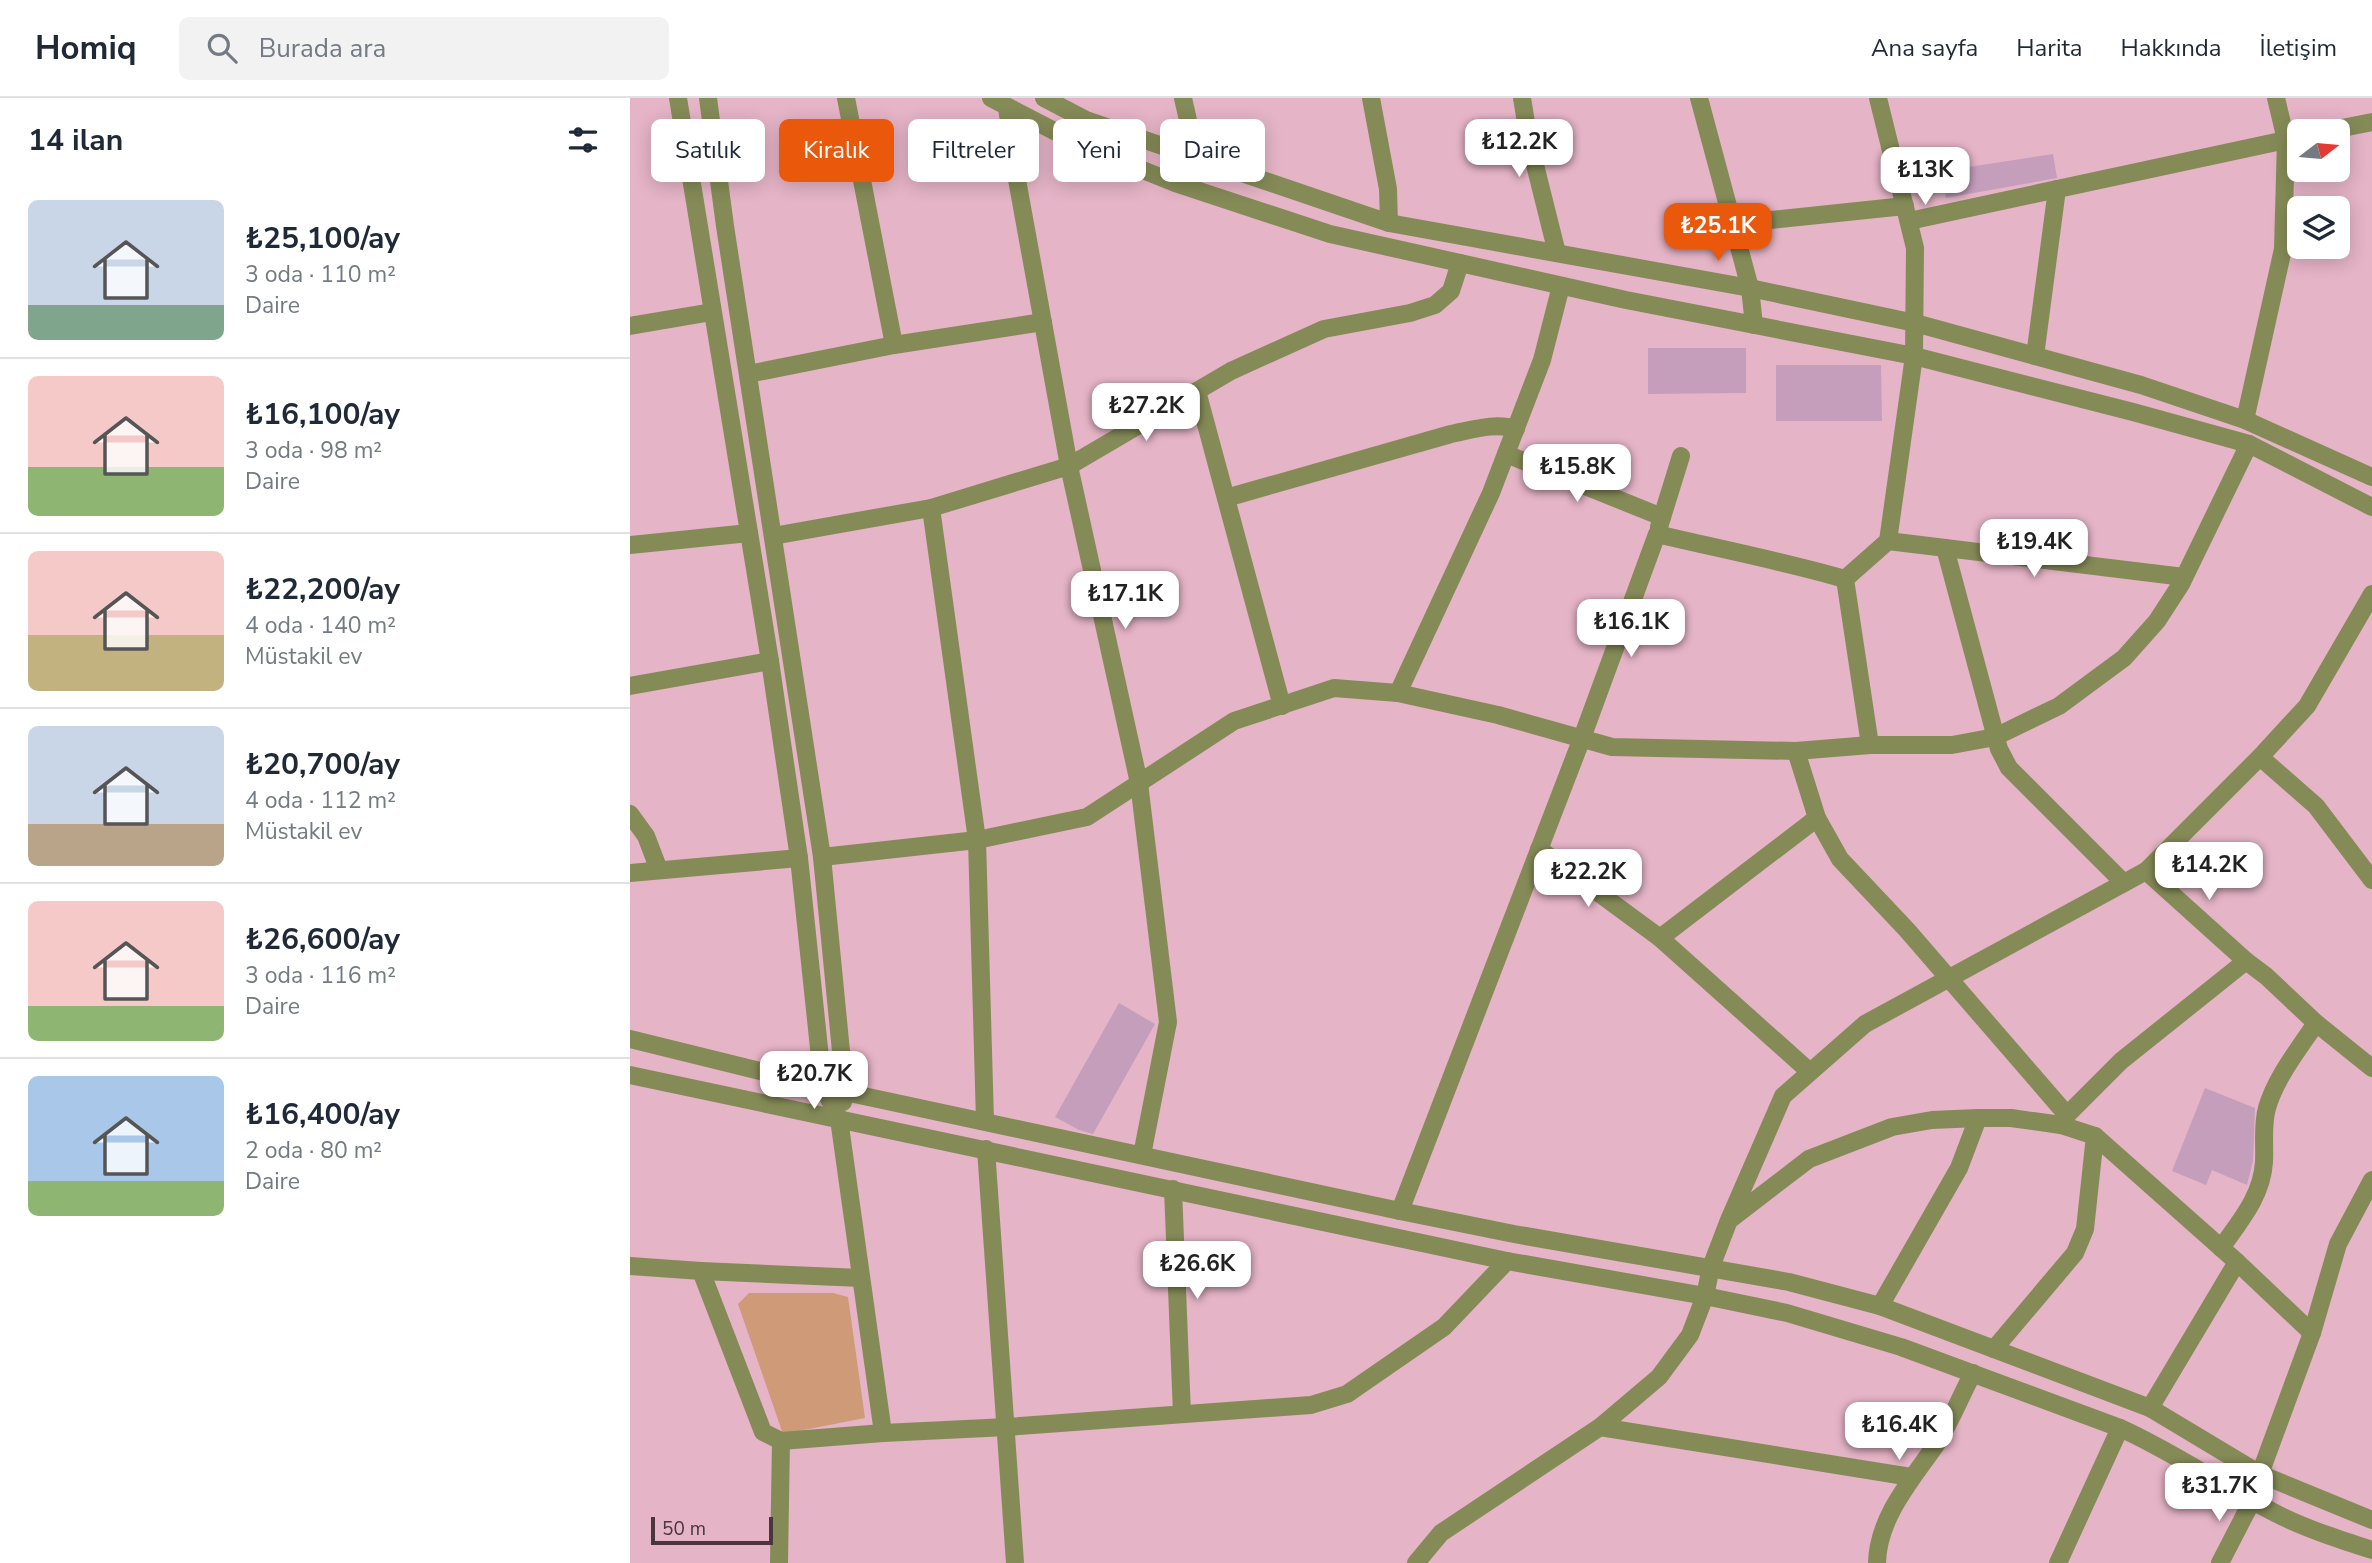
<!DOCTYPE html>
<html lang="tr">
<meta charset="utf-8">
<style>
body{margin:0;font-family:"Nunito Sans",sans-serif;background:#f2f2f3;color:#1f2937;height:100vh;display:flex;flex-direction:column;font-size:26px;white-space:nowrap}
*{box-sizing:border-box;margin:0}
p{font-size:23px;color:#747a83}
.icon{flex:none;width:38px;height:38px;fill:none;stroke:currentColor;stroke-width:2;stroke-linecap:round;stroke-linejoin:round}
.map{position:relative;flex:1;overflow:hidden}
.side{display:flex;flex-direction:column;background:#fff;width:630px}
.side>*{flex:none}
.banner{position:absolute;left:21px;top:21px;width:665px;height:63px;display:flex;gap:14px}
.needle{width:46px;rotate:74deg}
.fabs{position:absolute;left:1657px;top:21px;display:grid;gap:14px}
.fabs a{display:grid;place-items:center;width:63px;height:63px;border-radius:10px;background:#fff;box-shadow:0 4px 18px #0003;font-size:35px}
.scale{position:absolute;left:21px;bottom:18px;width:122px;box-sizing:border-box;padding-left:7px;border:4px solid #4a363d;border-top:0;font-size:19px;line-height:24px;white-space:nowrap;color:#4a363d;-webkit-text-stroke:5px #e5b4c6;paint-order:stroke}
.price{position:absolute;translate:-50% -60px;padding:0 16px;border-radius:14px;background:#fff;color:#222;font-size:23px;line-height:46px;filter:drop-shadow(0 2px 4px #0008)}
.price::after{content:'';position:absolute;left:50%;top:42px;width:21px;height:16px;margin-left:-10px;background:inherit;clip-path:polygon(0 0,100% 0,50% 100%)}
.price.current{background:#ea580c;color:#fff}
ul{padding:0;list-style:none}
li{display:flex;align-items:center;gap:21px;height:175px;padding:0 28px}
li+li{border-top:2px solid #e0e1e3}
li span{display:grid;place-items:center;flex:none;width:196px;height:140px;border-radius:10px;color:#555}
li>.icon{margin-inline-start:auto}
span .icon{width:84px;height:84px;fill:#fffc;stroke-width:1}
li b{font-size:30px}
h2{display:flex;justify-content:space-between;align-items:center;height:84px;padding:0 28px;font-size:30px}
.pill{padding:0 24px;border-radius:10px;background:#fff;box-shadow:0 4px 18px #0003;font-size:24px;line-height:63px}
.pill.current{background:#ea580c;color:#fff}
header{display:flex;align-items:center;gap:42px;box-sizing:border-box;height:98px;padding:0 35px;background:#fff;border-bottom:2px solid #e0e1e3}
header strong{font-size:33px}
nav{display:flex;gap:38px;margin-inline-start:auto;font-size:24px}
.search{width:490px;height:63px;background:#f2f2f3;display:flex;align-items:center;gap:18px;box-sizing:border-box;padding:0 24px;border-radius:10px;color:#747a83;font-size:26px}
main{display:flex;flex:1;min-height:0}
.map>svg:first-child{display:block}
</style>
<header>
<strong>Homiq</strong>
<div class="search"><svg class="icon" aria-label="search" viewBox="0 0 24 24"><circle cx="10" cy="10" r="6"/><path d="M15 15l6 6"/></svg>Burada ara</div>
<nav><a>Ana sayfa</a><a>Harita</a><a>Hakkında</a><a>İletişim</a></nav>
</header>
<main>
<section class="side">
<h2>14 ilan<svg class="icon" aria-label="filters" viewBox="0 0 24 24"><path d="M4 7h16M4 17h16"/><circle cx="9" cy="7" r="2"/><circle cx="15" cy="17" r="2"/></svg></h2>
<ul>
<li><span style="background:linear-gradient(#c9d6e8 75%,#7fa58c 0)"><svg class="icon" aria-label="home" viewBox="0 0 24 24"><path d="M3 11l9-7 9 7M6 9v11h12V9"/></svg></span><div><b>₺25,100/ay</b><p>3 oda · 110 m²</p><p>Daire</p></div></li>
<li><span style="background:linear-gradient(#f6c9c9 65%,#8fb573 0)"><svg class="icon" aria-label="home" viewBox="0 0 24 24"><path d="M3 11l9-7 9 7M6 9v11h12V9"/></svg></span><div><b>₺16,100/ay</b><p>3 oda · 98 m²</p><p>Daire</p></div></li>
<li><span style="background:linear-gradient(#f6c9c9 60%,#c2b280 0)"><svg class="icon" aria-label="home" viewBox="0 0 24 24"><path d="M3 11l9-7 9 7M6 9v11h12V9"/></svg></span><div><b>₺22,200/ay</b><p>4 oda · 140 m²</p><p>Müstakil ev</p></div></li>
<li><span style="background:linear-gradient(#c9d6e8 70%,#b9a48a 0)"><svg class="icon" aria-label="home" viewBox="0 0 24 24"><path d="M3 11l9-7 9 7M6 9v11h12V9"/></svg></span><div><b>₺20,700/ay</b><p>4 oda · 112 m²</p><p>Müstakil ev</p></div></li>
<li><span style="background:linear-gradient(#f6c9c9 75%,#8fb573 0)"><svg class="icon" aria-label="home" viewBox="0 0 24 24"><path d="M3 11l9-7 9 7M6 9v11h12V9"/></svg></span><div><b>₺26,600/ay</b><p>3 oda · 116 m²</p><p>Daire</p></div></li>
<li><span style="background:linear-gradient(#a9c7e8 75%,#8fb573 0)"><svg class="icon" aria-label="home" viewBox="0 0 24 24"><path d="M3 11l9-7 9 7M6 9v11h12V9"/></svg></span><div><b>₺16,400/ay</b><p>2 oda · 80 m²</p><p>Daire</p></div></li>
</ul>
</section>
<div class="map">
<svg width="1742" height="1465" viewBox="0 0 1742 1465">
<rect width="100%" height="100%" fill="#e5b4c6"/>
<path fill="#cf9a78" d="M 119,1195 L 203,1195 L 218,1199 L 235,1320 L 153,1336 L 108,1206 Z"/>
<g fill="#c59ebc">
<path d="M 1423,56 L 1427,80 L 1316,100 L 1312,73 Z"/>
<path d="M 1018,250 L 1116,250 L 1116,295 L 1018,296 Z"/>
<path d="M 1146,267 L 1251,267 L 1252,323 L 1146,323 Z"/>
<path d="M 489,905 L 525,926 L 463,1036 L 449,1032 L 425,1019 Z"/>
<path d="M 1575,990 L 1625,1010 L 1623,1063 L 1617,1087 L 1582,1072 L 1576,1087 L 1542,1073 Z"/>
</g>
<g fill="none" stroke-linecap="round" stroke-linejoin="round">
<g stroke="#858b57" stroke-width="18">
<path d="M 78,0 L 95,128 L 192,759 L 215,994 L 213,1004"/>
<path d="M 216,0 L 264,247"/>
<path d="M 361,0 L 453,48 L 545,85 L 700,136 L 996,202 L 1284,258 L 1503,314 L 1619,346 L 1742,409"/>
<path d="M 414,0 L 456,22 L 759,125 L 1120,190 L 1285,225 L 1511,287 L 1615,322 L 1742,379"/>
<path d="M 553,0 C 557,20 564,37 557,57"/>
<path d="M 741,0 L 758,91 L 759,125"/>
<path d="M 892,0 L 899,43 L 927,155"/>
<path d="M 1069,0 L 1120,190 L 1124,227"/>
<path d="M 377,9 L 384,65 L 439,368 L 509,685 L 538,924 L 512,1057"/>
<path d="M 1697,33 L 1742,24"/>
<path d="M 1279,123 L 1670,39"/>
<path d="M 1102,126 L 1275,108"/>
<path d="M 0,228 L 82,214"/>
<path d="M 1405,258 L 1427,91"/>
<path d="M 118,276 L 264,247 L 413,224"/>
<path d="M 567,293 L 652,608"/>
<path d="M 1615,322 L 1653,151 L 1656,42 L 1646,0"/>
<path d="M 876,356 L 1032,419"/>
<path d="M 596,400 L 821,336 C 842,332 865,324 886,331"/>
<path d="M 301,410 L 347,742 L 355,1023"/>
<path d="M 1029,429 L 1051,358"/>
<path d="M 143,438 L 301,410 L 439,368 L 601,273 L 694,231 L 780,215 L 805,207 L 821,193 L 830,165"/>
<path d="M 1258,443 L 1554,479"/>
<path d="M 0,447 L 119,435"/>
<path d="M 1315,450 L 1369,651 L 1379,670 L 1494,785"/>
<path d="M 1215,481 L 1240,647"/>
<path d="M 0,588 L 140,563"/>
<path d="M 768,595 L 861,395 L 912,262 L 931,188"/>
<path d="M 1166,653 L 1187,720 L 1210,761 L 1277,832 L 1437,1017"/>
<path d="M 1630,659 L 1686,708 L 1742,782"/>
<path d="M 0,716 L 16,738 L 29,772"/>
<path d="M 909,751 L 1030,840"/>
<path d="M 192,759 L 347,742 L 457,719 L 604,623 L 704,590 L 768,595 L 868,617 L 982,649 L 1166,653 L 1240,647 L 1322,647 L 1365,639 L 1429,608 L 1494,560 L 1527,523 L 1551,486 L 1619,346"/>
<path d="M 1516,773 L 1616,863"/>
<path d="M 0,775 L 169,760"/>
<path d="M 0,941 L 215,994 L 770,1113 L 884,1136 L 1159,1184 L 1250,1208 L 1520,1310 L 1630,1376 L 1742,1422"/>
<path d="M 1180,974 L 1030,840 L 1187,720"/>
<path d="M 0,977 L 877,1163 L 1075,1198 L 1157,1215 L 1271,1249 L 1490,1330 C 1546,1355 1596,1391 1651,1418 C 1680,1432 1711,1442 1742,1452"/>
<path d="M 1431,1027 L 1437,1017 L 1491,963 L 1616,863 L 1636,878 L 1686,925 L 1742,970"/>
<path d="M 356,1051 L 385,1465"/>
<path d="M 543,1091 L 552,1316"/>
<path d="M 770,1113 L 952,640 L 1027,436 C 1090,451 1153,463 1215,481 L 1258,443 L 1284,258 L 1285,150 L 1248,0"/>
<path d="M 1102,1120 L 1179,1061 L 1262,1029 L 1302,1022 L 1348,1020 L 1381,1020 L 1431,1027 L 1465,1038 L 1607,1164 L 1682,1235"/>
<path d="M 1591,1150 C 1610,1123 1632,1098 1634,1064 C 1635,1046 1632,1028 1637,1010 C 1646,979 1669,951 1686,925"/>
<path d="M 0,1168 L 71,1173 L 133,1334 L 151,1343 L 253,1335 L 209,1021 L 193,988 L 169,760 L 140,563 L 48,0"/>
<path d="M 71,1173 L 231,1180"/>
<path d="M 1250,1208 L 1329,1070 L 1348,1020"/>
<path d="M 1364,1251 L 1445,1155 L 1455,1131 L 1465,1038"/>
<path d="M 1520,1310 L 1607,1164"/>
<path d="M 970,1329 L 1281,1379"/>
<path d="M 253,1335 L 377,1329 L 681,1307 L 717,1296 L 814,1229 L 877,1163"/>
<path d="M 1630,1376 L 1682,1235 L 1708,1146 L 1742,1082"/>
<path d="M 149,1465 L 151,1343"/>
<path d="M 786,1465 L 811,1435 L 970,1329 L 1029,1279 L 1060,1237 L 1075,1198 L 1081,1169 L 1099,1122 L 1153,998 L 1235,926 L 1516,773 L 1630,659 L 1677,608 L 1742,496"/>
<path d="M 1247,1465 C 1248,1420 1280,1384 1305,1348 C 1320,1326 1330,1299 1343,1275"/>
<path d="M 1428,1465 L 1490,1330"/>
<path d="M 1590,1465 L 1622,1403"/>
</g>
</g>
</svg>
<div class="fabs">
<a><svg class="needle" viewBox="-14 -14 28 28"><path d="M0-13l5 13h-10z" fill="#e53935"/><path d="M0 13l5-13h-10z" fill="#747a83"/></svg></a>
<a><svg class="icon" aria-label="layers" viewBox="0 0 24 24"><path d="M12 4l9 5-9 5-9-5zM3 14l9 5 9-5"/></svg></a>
</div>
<div class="scale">50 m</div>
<b class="price" style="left:889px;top:81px">₺12.2K</b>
<b class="price" style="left:1295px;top:109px">₺13K</b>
<b class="price current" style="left:1088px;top:165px">₺25.1K</b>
<b class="price" style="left:516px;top:345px">₺27.2K</b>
<b class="price" style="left:947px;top:406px">₺15.8K</b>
<b class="price" style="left:1404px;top:481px">₺19.4K</b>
<b class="price" style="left:495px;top:533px">₺17.1K</b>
<b class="price" style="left:1001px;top:561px">₺16.1K</b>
<b class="price" style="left:1579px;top:804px">₺14.2K</b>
<b class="price" style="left:958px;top:811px">₺22.2K</b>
<b class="price" style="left:184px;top:1013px">₺20.7K</b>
<b class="price" style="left:567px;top:1203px">₺26.6K</b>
<b class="price" style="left:1269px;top:1364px">₺16.4K</b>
<b class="price" style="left:1589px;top:1425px">₺31.7K</b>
<div class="banner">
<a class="pill">Satılık</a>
<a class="pill current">Kiralık</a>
<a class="pill">Filtreler</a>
<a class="pill">Yeni</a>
<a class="pill">Daire</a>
</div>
</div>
</main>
